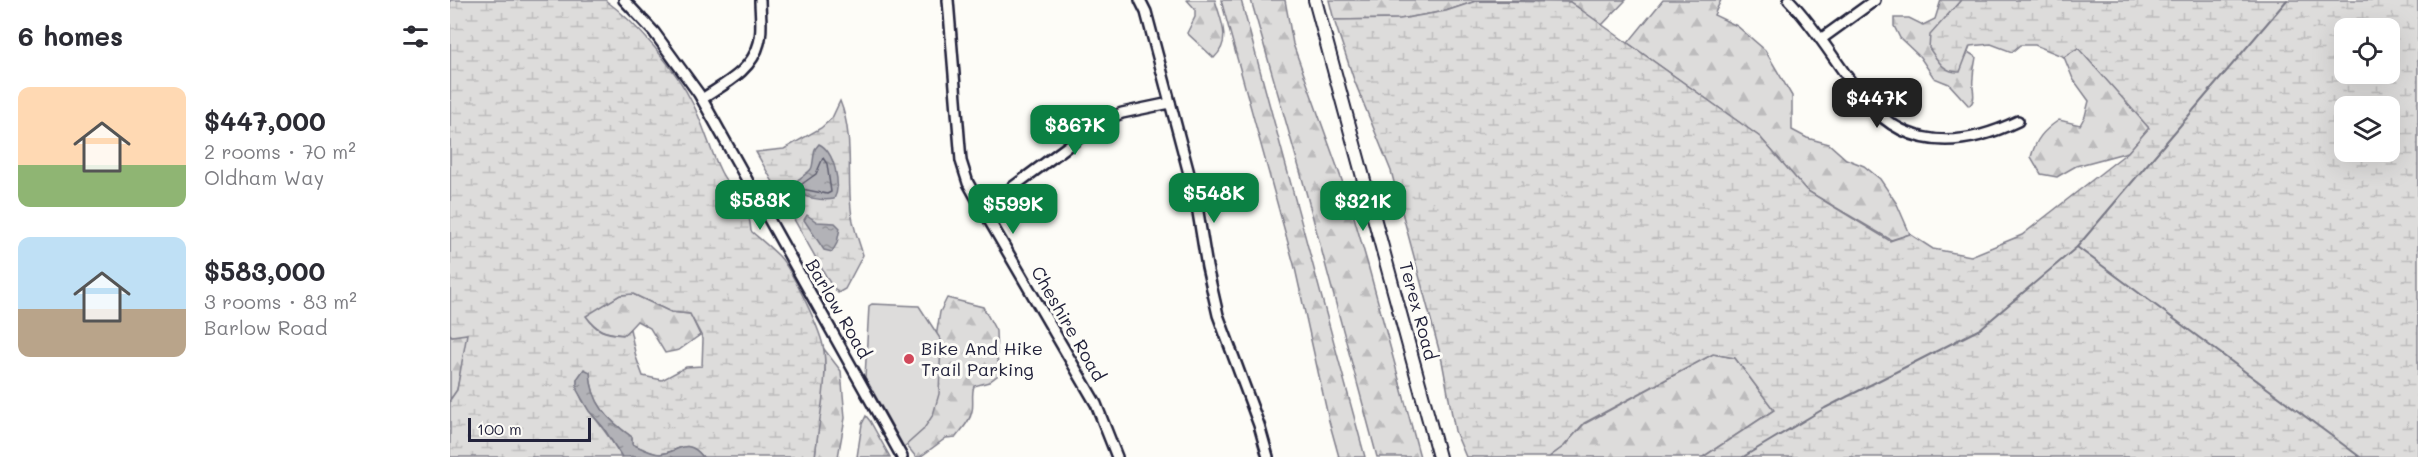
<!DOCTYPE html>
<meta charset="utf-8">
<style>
body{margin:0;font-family:Mali,sans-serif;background:#f7f7f7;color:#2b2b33;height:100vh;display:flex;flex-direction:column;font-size:22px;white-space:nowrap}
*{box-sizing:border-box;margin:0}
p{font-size:20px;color:#7c7c81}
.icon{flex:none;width:33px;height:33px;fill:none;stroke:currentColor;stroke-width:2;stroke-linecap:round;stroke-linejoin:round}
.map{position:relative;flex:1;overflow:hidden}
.panel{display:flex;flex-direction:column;background:#fff;width:450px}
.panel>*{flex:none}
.buttons{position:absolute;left:1884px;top:18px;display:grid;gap:12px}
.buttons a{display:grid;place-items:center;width:66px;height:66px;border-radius:12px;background:#fff;box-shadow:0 6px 24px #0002;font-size:30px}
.scale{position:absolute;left:18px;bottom:15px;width:123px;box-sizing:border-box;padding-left:6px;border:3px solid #22223b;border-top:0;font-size:16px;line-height:21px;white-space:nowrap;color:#22223b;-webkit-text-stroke:4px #fdfcf7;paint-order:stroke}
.price{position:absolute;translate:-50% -51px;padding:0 14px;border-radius:12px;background:#0b8043;color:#fff;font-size:20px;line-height:39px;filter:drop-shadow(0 2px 3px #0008)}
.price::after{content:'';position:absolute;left:50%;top:36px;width:18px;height:14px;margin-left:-9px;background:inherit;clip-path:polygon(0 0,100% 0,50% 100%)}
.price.on{background:#222;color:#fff}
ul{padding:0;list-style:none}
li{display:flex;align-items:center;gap:18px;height:150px;padding:0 18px}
li span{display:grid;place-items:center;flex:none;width:168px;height:120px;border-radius:12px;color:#555}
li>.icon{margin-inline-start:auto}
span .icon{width:72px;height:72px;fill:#fffc;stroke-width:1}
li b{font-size:26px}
h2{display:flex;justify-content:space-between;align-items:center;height:72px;padding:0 18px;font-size:26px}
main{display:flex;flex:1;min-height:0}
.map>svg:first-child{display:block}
</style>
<main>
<section class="panel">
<h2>6 homes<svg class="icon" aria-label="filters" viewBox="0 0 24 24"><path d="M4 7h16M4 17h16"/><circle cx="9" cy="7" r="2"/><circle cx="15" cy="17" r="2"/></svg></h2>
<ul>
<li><span style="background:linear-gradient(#ffd9b3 65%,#8fb573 0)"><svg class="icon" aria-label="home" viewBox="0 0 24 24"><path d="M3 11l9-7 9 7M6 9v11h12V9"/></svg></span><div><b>$447,000</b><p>2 rooms · 70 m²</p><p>Oldham Way</p></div></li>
<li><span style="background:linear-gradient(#bfe0f5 60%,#b9a48a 0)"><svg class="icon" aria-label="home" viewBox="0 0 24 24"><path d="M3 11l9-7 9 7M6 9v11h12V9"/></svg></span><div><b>$583,000</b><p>3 rooms · 83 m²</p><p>Barlow Road</p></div></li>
</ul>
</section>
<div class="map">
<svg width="1968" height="457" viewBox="0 0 1968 457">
<defs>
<pattern id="forest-firs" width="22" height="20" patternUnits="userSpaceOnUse" patternTransform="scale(1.5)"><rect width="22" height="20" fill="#dddcdb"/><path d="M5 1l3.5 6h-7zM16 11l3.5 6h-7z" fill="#bdbcbd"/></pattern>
<pattern id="wetland-marsh" width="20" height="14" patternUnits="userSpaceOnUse" patternTransform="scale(1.5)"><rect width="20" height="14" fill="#dddcdb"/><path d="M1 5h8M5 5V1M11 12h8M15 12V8" fill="none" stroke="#bdbcbd"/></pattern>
<pattern id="water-ripples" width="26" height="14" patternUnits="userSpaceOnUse" patternTransform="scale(1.5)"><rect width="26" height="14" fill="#b2b2b7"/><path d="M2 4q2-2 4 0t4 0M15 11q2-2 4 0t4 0" fill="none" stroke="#909096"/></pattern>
</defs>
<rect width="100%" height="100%" fill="#fdfcf7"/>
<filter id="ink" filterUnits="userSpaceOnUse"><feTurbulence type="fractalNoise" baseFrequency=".0167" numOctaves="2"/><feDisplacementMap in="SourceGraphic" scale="12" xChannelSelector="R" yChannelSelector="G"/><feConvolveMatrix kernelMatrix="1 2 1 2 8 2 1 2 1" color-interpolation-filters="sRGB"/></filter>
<g filter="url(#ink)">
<g fill="url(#forest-firs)" stroke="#807f8b" stroke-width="1.5">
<path d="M 737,0 L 765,0 C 771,21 782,41 764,58 L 737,33 L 745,17 L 745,9 Z"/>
<path d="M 771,0 L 791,0 L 915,457 L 889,457 L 879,421 L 845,268 Z"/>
<path d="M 801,0 L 835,0 L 843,44 L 899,200 L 918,265 L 970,457 L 927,457 L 856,192 Z"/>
<path d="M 879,0 L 1176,0 L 1152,25 L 1120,2 L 1026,1 L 996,11 L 950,19 L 884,20 Z"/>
<path d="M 1213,0 L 1271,0 L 1264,15 L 1287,26 L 1315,50 L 1342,96 L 1342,130 L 1357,138 L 1379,144 L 1396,159 L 1414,166 L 1430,179 L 1447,204 L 1460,234 L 1441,240 L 1356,190 L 1310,137 L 1178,43 Z"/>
<path d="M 1491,0 L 1511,0 L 1481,35 L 1516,56 L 1518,52 L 1526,57 C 1525,64 1523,71 1523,78 C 1521,89 1528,98 1519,106 L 1499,84 L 1484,78 L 1470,57 L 1450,38 L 1444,26 L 1444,18 L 1459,18 L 1473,25 L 1485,19 Z"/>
<path d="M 1628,47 L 1699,128 L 1678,152 L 1626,166 L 1607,177 L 1591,174 L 1581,157 C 1586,139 1593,131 1609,120 L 1630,125 L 1635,116 L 1639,101 L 1623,79 L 1614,57 Z"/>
<path d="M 183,294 L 221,312 L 240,314 L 250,335 L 229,350 L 215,353 L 200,328 L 187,321 L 174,335 C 154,333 147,331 135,315 L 170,295 Z"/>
<path d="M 497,298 L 533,307 L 546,331 L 547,359 L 552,372 L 539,382 L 524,386 C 521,395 524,403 522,411 C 520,422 512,429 506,437 L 496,438 L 470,457 L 466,457 L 445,431 L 486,337 L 490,312 Z"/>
<path d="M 18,333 L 7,390 L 0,400 L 0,334 L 2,336 Z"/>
<path d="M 374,349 L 391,371 L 395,418 L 388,457 L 365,457 L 375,371 Z"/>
<path d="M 1263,354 L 1285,358 L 1324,410 L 1253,457 L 1099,457 L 1114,446 L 1134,424 Z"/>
<path d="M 416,416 L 420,421 L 440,457 L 407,457 L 412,424 Z"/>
</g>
<g fill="url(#wetland-marsh)" stroke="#807f8b" stroke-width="1.5" fill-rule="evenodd">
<path d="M 0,0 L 155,0 C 187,23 226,69 243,104 C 254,126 260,150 271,172 C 284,197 298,196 301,231 C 310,239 320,247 329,256 C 342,270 372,332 374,351 C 378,382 368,425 365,457 L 253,457 C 236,436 228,453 209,454 C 201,454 189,447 182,444 L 182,437 C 158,420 141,403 140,373 L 127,379 C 127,401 142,412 153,429 C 160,438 166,448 172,457 L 0,457 L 0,400 L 7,390 L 17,334 L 2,336 L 0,334 ZM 183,294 L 221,312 L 240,314 L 253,339 L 252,366 L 236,367 L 212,380 L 193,376 L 186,357 L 180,329 L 173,335 C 154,333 147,332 136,316 L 170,295 Z"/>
<path d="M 1511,0 L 1968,0 L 1968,457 L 1253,457 L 1324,410 L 1285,358 L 1263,354 L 1134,423 L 1114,446 L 1099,457 L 1016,457 L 1005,431 L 992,361 L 941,171 L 904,80 L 884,20 L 950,19 L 996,11 L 1026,1 L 1120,2 L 1310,137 L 1356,190 L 1440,241 L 1460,234 L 1483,249 L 1521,256 L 1572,235 L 1678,152 L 1699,128 L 1628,48 L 1614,57 L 1585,45 L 1570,45 L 1562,52 L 1541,44 L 1520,46 L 1510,72 C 1494,73 1488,61 1479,48 L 1480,35 ZM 1894,28 L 1940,28 L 1940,74 L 1894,74 ZM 1894,106 L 1940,106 L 1940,152 L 1894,152 Z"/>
<path d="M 390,101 C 404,135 397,174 401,209 C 402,225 409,241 413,255 L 395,289 L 388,293 L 380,283 L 306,152 L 334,149 L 371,128 L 382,118 Z"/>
</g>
<path fill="#dddcdb" stroke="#807f8b" stroke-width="1.5" d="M 422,304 L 469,306 L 491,340 L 489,394 L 483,415 L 473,430 L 454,447 L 415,377 L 419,306 Z"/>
<g fill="url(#water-ripples)" stroke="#787885" stroke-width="1.5">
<path d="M 369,144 C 384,151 392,185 384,199 C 372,201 355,198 344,191 L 345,182 C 367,165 360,174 365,149 Z"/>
<path d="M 357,215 L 367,222 L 385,223 L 390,228 L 387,243 L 382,252 L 374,250 L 354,220 Z"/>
<path d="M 134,369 L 140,372 C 141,403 158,420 182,437 L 182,444 C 189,447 202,454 210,454 C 228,453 237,436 253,457 L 172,457 L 153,427 L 139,411 L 127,390 L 127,379 Z"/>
</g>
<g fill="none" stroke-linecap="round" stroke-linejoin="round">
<path stroke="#5c5c6d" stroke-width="1.5" d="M 373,158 L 377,164 L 381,192 L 377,194 L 352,189 L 352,184 L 366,174 Z"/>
<g stroke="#787885" stroke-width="2">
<path d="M 1627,247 L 1910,457"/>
<path d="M 1293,457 L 1375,408 L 1530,329 L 1627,247 L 1837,0"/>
</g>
<g stroke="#22223b" stroke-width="14">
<g id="minor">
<path d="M 174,0 L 204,32 L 249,94 L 452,457"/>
<path d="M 498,0 L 511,161 L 518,183 L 528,201 L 646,404 L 667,457"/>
<path d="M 690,0 L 696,12 L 746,200 L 757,267 L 768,315 L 809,425 L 818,457"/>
<path d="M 1339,0 C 1368,30 1388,67 1414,99 C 1457,151 1512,148 1568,121"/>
<path d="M 1371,39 L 1425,0"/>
<path d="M 252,99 C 274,84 302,71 309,43 C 313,30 310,14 310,0"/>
<path d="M 533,209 L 652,121 L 672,113 L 720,103"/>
</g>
</g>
<g stroke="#22223b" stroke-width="16">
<path id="major" d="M 865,0 L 989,457"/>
</g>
<use href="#minor" stroke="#fdfcf7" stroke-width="9"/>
<use href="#major" stroke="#fdfcf7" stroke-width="12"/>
</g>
</g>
<circle fill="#d1495b" stroke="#fdfcf7" stroke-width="2" cx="459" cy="359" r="6"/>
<g text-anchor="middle" stroke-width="6" stroke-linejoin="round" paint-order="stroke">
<g font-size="18" fill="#22223b" stroke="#fdfcf7">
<text transform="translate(388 309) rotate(60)" y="6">Barlow Road</text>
<text transform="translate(968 311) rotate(75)" y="6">Terex Road</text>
<text transform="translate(618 324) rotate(60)" y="6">Cheshire Road</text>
</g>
<g font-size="18" fill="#22223b" stroke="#fdfcf7" text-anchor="start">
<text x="471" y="355">Bike And Hike<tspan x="471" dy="21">Trail Parking</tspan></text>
</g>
</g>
</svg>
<div class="buttons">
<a><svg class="icon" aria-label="locate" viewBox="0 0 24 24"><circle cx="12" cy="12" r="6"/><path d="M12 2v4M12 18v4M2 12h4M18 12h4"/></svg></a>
<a><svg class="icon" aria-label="layers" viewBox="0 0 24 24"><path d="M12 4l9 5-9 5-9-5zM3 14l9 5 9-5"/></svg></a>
</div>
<div class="scale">100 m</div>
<b class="price on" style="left:1427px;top:129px">$447K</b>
<b class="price" style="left:625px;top:156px">$867K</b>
<b class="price" style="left:764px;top:224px">$548K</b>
<b class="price" style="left:310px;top:231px">$583K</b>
<b class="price" style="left:913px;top:232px">$321K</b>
<b class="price" style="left:563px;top:235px">$599K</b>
</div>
</main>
